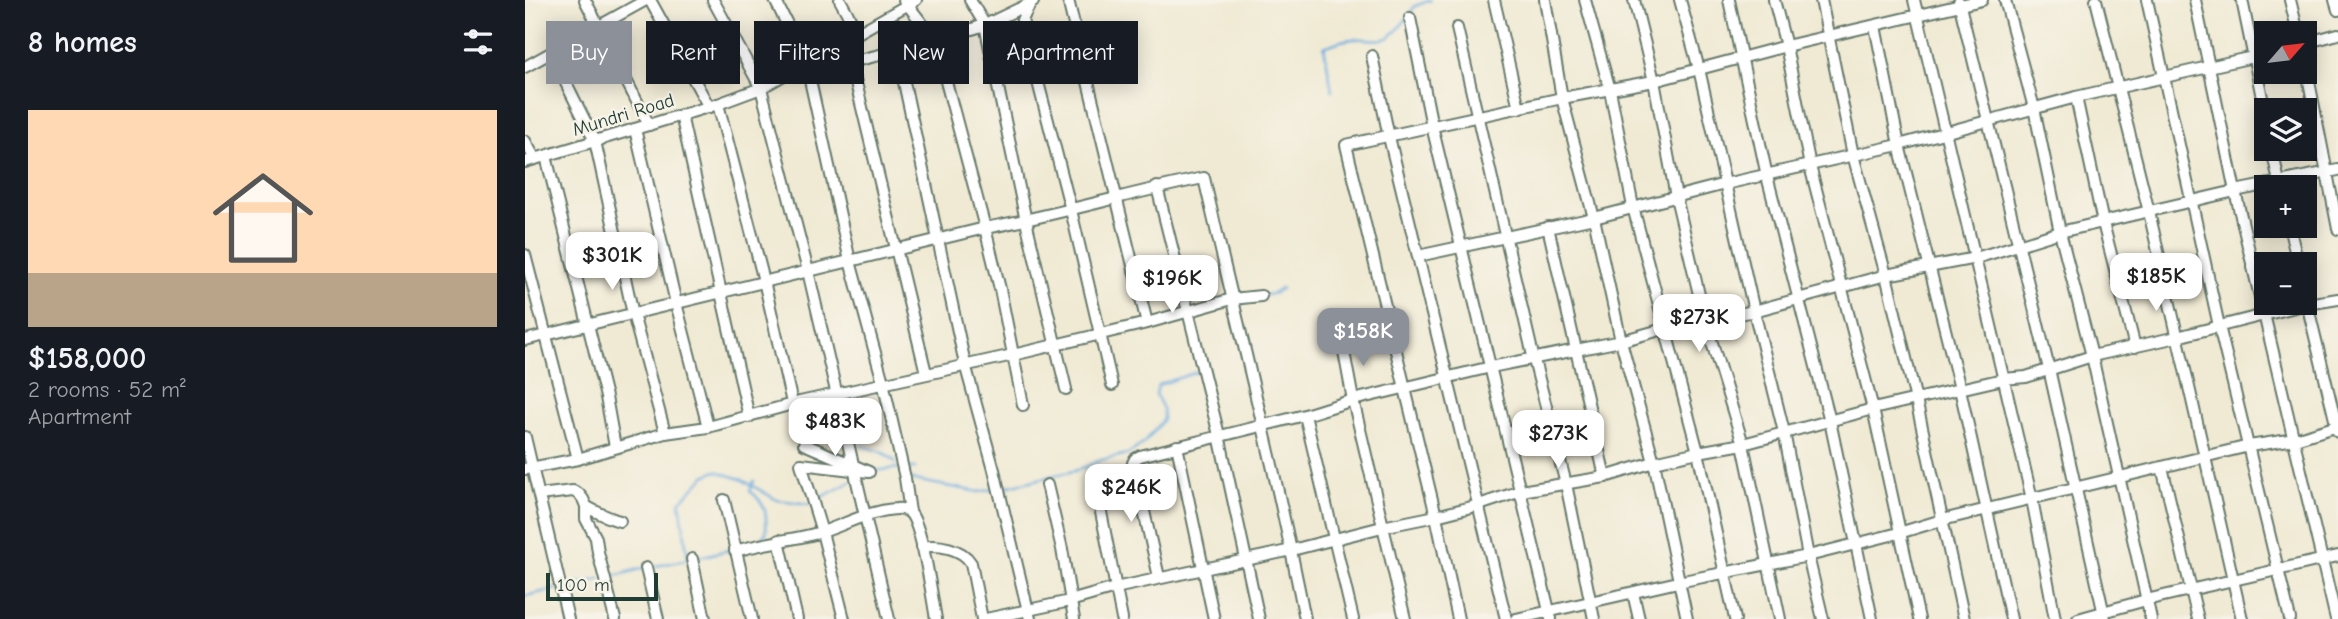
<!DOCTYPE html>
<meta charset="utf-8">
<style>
body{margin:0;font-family:"Comic Neue",sans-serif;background:#20242c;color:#f1f3f6;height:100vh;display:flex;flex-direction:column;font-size:26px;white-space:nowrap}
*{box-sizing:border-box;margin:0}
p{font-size:23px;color:#9ea1a6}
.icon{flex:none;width:38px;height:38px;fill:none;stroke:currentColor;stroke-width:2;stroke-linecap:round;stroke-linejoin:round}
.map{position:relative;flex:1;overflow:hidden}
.panel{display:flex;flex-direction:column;background:#171b24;width:525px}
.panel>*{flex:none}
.banner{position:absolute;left:21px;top:21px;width:665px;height:63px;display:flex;gap:14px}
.needle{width:46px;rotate:62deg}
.controls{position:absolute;left:1729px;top:21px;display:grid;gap:14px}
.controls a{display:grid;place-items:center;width:63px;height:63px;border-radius:0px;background:#171b24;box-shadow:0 4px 18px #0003;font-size:35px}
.scale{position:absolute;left:21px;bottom:18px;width:112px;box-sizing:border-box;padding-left:7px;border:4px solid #1f3d34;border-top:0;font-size:19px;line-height:24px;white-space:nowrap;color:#1f3d34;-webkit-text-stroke:5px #f7f3e8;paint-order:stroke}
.price{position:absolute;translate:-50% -60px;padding:0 16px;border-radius:14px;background:#fff;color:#222;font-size:23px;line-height:46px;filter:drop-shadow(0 2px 4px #0008)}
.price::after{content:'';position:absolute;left:50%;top:42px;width:21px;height:16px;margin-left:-10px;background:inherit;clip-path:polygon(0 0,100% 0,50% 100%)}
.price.active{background:#8c9099;color:#fff}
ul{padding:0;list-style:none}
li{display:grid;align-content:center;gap:14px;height:371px;padding:0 28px}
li+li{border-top:2px solid #363941}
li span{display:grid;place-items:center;height:217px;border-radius:0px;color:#555}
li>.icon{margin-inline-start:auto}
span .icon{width:126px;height:126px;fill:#fffc;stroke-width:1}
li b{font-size:30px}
h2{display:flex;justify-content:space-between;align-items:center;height:84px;padding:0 28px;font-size:30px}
.chip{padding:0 24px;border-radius:0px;background:#171b24;box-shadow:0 4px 18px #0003;font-size:24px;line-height:63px}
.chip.active{background:#8c9099;color:#fff}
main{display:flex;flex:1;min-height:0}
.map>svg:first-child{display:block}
</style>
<main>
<section class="panel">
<h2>8 homes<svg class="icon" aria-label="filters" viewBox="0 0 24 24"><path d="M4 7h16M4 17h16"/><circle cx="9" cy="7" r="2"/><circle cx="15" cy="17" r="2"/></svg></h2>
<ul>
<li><span style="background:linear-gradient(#ffd9b3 75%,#b9a48a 0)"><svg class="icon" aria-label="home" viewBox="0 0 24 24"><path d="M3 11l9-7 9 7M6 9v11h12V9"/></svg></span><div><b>$158,000</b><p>2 rooms · 52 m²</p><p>Apartment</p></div></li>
</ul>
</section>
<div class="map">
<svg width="1813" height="619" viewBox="0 0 1813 619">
<rect width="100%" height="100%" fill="#f7f3e8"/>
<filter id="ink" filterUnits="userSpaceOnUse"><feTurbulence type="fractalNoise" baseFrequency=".0143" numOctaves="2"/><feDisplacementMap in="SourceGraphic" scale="14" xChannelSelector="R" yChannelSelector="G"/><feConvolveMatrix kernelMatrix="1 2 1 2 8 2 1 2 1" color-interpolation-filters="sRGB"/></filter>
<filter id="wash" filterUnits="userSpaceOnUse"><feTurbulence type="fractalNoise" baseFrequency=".00686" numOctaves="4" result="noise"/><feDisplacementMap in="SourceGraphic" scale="28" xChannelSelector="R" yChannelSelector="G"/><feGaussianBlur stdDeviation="1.57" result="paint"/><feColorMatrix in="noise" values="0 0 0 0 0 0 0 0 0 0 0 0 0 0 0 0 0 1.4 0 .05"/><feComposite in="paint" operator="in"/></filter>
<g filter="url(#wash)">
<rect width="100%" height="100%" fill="#f0ead4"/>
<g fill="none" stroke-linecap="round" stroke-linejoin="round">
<g stroke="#6aabde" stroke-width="2.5">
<path d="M 885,13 L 890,6 L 906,0"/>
<path d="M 807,90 L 799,47 C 806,45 813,41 821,40 C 852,34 858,52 881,19"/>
<path d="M 738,296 L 750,293 L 757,288"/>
<path d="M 337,446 C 350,449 363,453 371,463"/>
<path d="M 382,468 L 390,468"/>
<path d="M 347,471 L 375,468"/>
<path d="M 383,479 L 454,492 L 469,489"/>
<path d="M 229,481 L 225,491 C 241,503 242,514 241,533 L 234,540"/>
<path d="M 476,488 L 553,470 L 576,460 L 603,454 L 619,443 L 638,420 L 638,409 L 631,395 L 633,385 L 675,371"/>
<path d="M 290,501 L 327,481"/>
<path d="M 170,558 L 208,549"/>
<path d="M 163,559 L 155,502 L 180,476 L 191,471 L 216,479 L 252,500 L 284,504"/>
<path d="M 126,567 L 164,559"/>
<path d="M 82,578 L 119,568"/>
<path d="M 37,588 L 75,579"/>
<path d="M 0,596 L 31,589"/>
</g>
</g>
</g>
<g filter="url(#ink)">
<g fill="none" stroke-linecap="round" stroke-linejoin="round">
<g stroke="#687a6c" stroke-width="14">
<g id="minor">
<path d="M 60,0 L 124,125"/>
<path d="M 125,0 L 184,107"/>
<path d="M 188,0 L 236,88 L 283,271 L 364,619"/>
<path d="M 250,0 L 281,62 L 325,261 L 358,382 L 380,478 L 385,512"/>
<path d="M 315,0 L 333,33"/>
<path d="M 379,0 L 410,40 L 460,228 L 475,289 L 498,405"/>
<path d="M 445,0 L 460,25 L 501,221 L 541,389"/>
<path d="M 507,0 L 497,20 L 546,210 L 587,385"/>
<path d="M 543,0 L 622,323"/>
<path d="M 969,0 L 994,108"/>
<path d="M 1020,0 L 1037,98 L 1069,218 L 1096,341 L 1129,462 L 1162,619"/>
<path d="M 1060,0 L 1085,90 L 1108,207 L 1173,452 L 1210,619"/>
<path d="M 1109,0 L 1129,81 L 1151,197 L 1180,320 L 1218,444 L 1255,619"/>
<path d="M 1155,0 L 1174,69 L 1229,311 L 1259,432 L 1283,556 L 1298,619"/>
<path d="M 1204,0 L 1242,176 L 1305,421 L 1347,619"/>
<path d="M 1249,0 L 1261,46 L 1285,166 L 1348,409 L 1394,619"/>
<path d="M 1296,0 L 1328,155 L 1361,275 L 1391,400 L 1439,619"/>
<path d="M 1389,0 L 1507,499 L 1530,619"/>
<path d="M 1480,0 L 1509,108 L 1535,232 L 1567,356 L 1626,619"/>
<path d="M 1571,0 L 1624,212 L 1717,619"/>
<path d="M 1622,0 L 1694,326 L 1765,619"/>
<path d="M 1670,0 L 1710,191 L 1811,619"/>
<path d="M 1717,0 L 1741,117"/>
<path d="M 1765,0 L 1773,33"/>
<path d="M 1810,0 L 1813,10"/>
<path d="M 1434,2 L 1524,369 L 1580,619"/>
<path d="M 885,18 L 907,126 L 1026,619"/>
<path d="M 1350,26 L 1374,145 L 1435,389 L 1486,619"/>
<path d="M 932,28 L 1009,360 L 1041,484 L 1069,619"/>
<path d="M 1780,43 L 1813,34"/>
<path d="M 372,50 L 440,364 L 469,470 L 505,619"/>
<path d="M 26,53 L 70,141 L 108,314 L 140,433"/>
<path d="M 847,56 L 864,137 L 981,619"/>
<path d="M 291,57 L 310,63 L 326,62 L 395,45 L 460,25 L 508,2"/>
<path d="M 1780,61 L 1813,229"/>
<path d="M 326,62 L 401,373"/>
<path d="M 0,67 L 121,0"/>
<path d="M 1551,97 L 1578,223 L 1610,347"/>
<path d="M 193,104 L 239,281 L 267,403"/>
<path d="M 156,115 L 224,417"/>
<path d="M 110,129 L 151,303 L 183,427"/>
<path d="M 0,141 L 10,159"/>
<path d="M 1747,149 L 1755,187"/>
<path d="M 21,156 L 81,397 L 90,447"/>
<path d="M 0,162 L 193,104 L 236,88 L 391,0"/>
<path d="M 632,187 L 694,435 L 734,619"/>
<path d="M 1764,226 L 1773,264"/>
<path d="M 1023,227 L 1080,477"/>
<path d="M 0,255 L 53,459"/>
<path d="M 893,256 L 1069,218 L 1200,184 L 1374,145 L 1551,97 L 1741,54"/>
<path d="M 1780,295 L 1813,432"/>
<path d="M 0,340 L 460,228 C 534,215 606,192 679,178 C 713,325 751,471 780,619"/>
<path d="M 817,341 L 828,400 L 880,619"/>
<path d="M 275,402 C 279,415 286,430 279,444 L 344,472 L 276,464 L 297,532 L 319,619"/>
<path d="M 780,415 L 828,619"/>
<path d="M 0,437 L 43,619"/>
<path d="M 652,446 L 689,619"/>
<path d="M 1637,467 L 1673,619"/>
<path d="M 0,469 L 53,459 L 140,433 L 183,427 L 275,402 L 488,355 L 622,323 L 707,299 L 736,296"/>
<path d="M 522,485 L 537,549 L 549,619"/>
<path d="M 14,495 L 48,491 L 54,494 L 58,499 L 61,506 L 61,519 L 71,538 L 73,552 L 90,619"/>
<path d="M 199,500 L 227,619"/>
<path d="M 574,502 L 597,619"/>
<path d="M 61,506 C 66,510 89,520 95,521"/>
<path d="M 254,540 L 272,619"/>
<path d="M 397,547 C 413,544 437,548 446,563 L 457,619"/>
<path d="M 210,551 C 240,542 271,540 300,531 C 323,523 347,510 372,509 C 378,508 382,510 386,514 C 398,530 407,597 411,619"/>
<path d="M 167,559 L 180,619"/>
<path d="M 121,568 L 133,619"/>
<path d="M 634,577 L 608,463 L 610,459 L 615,456 L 780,415 L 828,400 L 966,367 L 1096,341 L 1142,328 L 1229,311 L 1361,275 L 1451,258 L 1535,232 L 1710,191 L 1813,170"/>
<path d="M 1108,593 L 1114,619"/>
<path d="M 461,619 L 545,601 L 590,588 L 767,550 L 857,527 L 911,516 L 954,505 L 996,491 L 1080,477 L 1129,462 L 1173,452 L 1218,444 L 1348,409 L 1478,379 L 1501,377 L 1567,356 L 1652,337 L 1782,304 L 1813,299"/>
<path d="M 933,619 L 911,516 L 821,145 L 1037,98 L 1129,81 L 1261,46 L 1457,0"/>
<path d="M 991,619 L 1153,582 L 1283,556 L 1374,533 L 1417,520 L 1724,446 L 1770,439 L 1813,426"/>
<path d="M 1553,619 L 1621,600 L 1813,556"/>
</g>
</g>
<use href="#minor" stroke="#fff" stroke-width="10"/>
</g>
</g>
<g text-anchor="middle" stroke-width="5" stroke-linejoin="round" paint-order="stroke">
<g font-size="19" fill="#1f3d34" stroke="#f7f3e8">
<text transform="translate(98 114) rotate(-17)" y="7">Mundri Road</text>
</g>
</g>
</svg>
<div class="controls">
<a><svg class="needle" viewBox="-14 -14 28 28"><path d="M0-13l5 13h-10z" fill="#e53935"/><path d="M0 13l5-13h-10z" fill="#9ea1a6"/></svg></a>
<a><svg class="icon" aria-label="layers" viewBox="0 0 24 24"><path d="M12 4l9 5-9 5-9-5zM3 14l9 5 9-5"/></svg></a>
<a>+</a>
<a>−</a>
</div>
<div class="scale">100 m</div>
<b class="price" style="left:87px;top:292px">$301K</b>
<b class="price" style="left:1631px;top:313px">$185K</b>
<b class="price" style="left:647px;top:315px">$196K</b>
<b class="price" style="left:1174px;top:354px">$273K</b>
<b class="price active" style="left:838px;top:368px">$158K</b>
<b class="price" style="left:310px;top:458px">$483K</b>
<b class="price" style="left:1033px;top:470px">$273K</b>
<b class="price" style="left:606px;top:524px">$246K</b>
<div class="banner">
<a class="chip active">Buy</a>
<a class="chip">Rent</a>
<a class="chip">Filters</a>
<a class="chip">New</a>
<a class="chip">Apartment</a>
</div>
</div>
</main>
